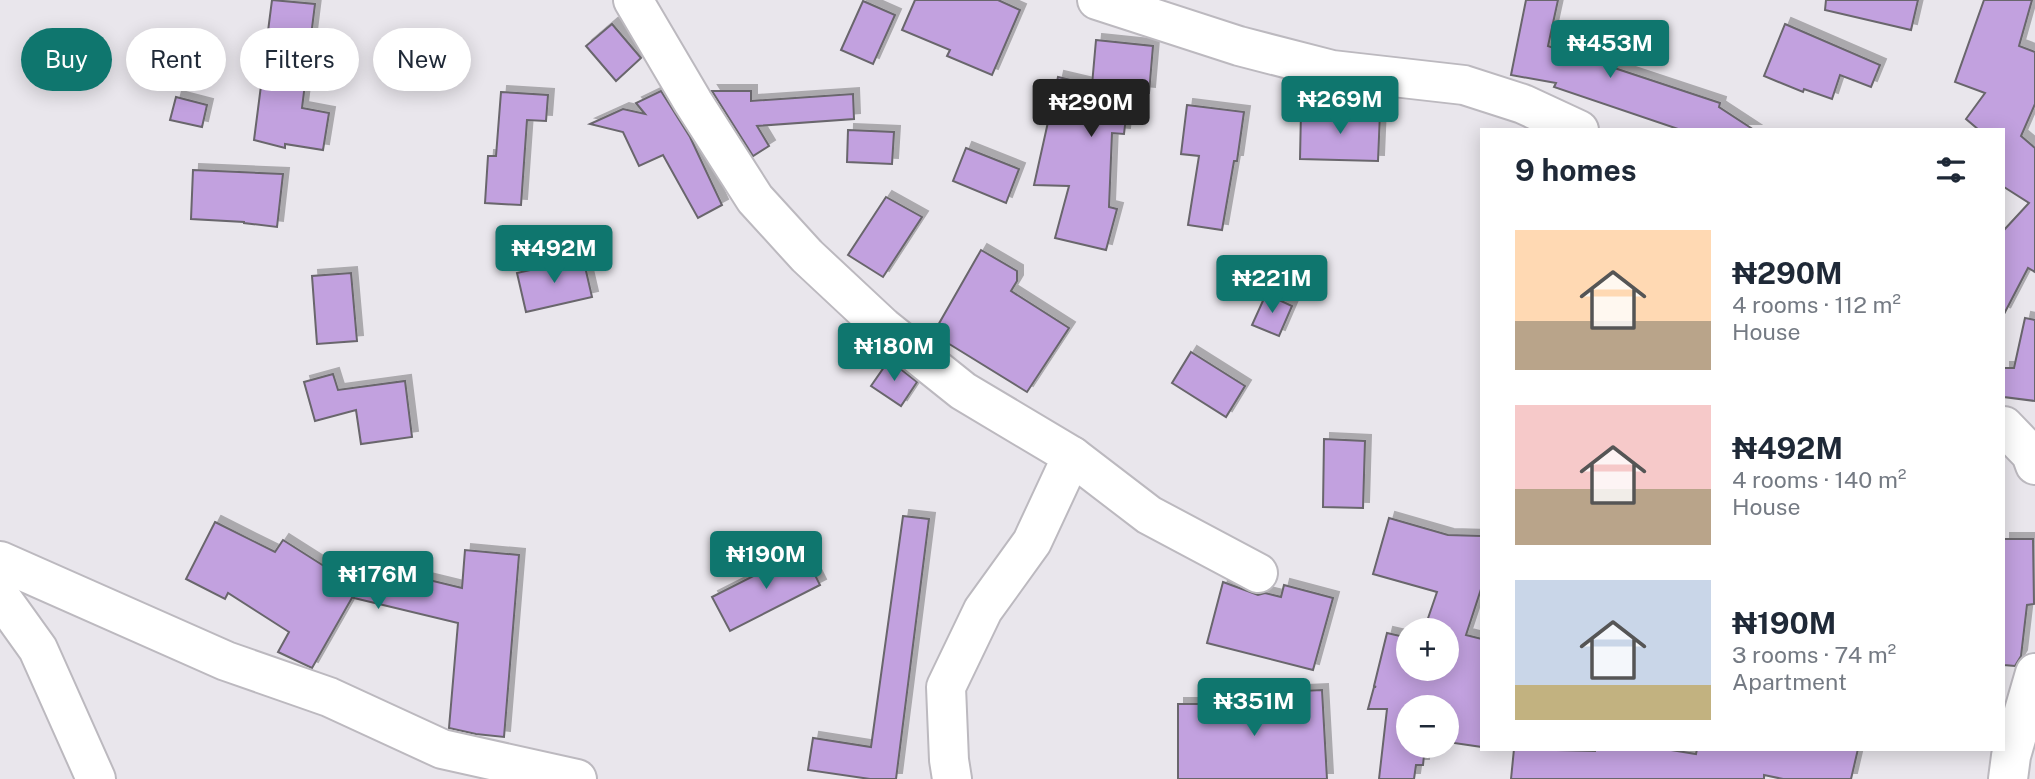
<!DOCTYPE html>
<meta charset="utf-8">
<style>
body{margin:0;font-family:"Public Sans",sans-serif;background:#f2f2f3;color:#1f2937;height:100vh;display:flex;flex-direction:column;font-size:26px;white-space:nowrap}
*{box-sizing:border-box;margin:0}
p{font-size:23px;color:#747a83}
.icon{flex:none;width:38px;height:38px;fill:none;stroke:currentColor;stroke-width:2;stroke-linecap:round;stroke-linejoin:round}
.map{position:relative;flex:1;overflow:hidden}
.details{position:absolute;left:1480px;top:128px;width:525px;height:623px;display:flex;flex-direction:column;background:#fff;border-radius:0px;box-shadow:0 4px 18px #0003}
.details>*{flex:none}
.banner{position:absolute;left:21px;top:28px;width:665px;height:63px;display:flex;gap:14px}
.controls{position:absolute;left:1396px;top:618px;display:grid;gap:14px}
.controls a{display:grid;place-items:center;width:63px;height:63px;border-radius:50%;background:#fff;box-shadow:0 4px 18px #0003;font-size:35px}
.price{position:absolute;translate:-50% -60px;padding:0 16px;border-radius:7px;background:#0f766e;color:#fff;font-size:23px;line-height:46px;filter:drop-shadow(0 2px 4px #0008)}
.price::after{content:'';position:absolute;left:50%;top:42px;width:21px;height:16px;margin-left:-10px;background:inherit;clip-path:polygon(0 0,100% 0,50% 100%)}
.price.active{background:#222;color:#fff}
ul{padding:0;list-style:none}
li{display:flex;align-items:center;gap:21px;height:175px;padding:0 35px}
li span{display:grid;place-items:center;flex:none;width:196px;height:140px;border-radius:0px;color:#555}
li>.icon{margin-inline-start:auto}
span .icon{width:84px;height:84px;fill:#fffc;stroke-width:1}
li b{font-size:30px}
h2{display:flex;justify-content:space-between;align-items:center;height:84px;padding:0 35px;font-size:30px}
.chip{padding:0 24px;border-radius:32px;background:#fff;box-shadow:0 4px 18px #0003;font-size:24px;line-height:63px}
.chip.active{background:#0f766e;color:#fff}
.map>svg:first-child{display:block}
</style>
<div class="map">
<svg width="2035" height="779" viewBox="0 0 2035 779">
<defs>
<filter id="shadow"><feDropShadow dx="6" dy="-6" stdDeviation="0" flood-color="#0004"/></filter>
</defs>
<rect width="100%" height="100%" fill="#e9e6ec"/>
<g fill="#c2a1df" stroke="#69666c" stroke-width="2" filter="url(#shadow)">
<path d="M 272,0 L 315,4 L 302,108 L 329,113 L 323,150 L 285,144 L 285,148 L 254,140 Z"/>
<path d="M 915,0 L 998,0 L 1020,10 L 992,75 L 947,56 L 950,50 L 902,30 Z"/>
<path d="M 1526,0 L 1558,0 L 1548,46 L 1720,103 L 1719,107 L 1754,130 L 1681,130 L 1554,87 L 1556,83 L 1511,75 Z"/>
<path d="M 1826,0 L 1918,0 L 1911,30 L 1825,10 Z"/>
<path d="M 1984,0 L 2032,0 L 2019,46 L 2035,52 L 2035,104 L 2021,136 L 2035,148 L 2035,272 L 2028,268 L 2004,314 L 2004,230 L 2029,203 L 2004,187 L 2004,130 L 1979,130 L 1966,119 L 1985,93 L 1955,82 Z"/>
<path d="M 863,1 L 895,15 L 873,64 L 841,50 Z"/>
<path d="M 612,24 L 641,58 L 616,81 L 586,46 Z"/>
<path d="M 1785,24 L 1880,65 L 1871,87 L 1840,75 L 1832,99 L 1804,89 L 1803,92 L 1764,76 Z"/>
<path d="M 1096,40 L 1153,46 L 1149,93 L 1129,91 L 1124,134 L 1112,133 L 1109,207 L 1117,209 L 1106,250 L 1055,238 L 1069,186 L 1034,185 L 1058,77 L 1092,85 Z"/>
<path d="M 661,91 L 690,137 L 722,205 L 698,218 L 663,155 L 639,166 L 623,132 L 590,124 L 623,109 L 645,114 L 636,103 Z"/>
<path d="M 712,91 L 751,91 L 751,101 L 853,94 L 854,119 L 757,126 L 769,146 L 753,156 Z"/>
<path d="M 501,92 L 548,95 L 546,121 L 527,120 L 521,205 L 485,203 L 488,156 L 496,156 Z"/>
<path d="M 176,97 L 207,105 L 202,127 L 170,120 Z"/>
<path d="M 1187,105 L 1244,112 L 1237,161 L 1234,161 L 1222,230 L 1188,225 L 1199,156 L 1181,154 Z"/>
<path d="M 1301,111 L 1380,113 L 1378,161 L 1300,159 Z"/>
<path d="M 848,130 L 894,132 L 892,164 L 847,162 Z"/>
<path d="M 966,148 L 1019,169 L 1006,203 L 953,181 Z"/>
<path d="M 193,170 L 283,174 L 277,227 L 244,223 L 244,222 L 191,219 Z"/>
<path d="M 886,197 L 922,217 L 883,277 L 848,255 Z"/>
<path d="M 981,250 L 1017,271 L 1017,281 L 1011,291 L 1069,328 L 1027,392 L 933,334 Z"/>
<path d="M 583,258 L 592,297 L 526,312 L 517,273 Z"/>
<path d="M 351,273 L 357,341 L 317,344 L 312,276 Z"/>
<path d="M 1266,294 L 1292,306 L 1279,336 L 1252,325 Z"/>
<path d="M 2025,318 L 2035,320 L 2035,401 L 2004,397 L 2004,368 L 2014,368 Z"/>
<path d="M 1191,352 L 1245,386 L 1226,417 L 1172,383 Z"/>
<path d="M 889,360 L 917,382 L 901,406 L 871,386 Z"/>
<path d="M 333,374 L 338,390 L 405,381 L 412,437 L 361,444 L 356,410 L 315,421 L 304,382 Z"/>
<path d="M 1324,439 L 1365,441 L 1363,508 L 1323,507 Z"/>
<path d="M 903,516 L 929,519 L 896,779 L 870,779 L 808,770 L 813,738 L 871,747 Z"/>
<path d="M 1389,518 L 1448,535 L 1482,536 L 1482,586 L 1466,635 L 1482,639 L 1482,747 L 1447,742 L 1447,707 L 1409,707 L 1409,746 L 1425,746 L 1423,765 L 1416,765 L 1414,779 L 1379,779 L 1387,709 L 1368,709 L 1374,687 L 1376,687 L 1374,686 L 1387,633 L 1409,638 L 1409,668 L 1447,668 L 1447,630 L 1424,630 L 1437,592 L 1373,574 Z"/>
<path d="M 215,522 L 275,552 L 283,540 L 357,587 L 363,564 L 462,588 L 465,550 L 519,555 L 504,737 L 476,734 L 449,728 L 458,623 L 354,598 L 357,589 L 312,668 L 278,652 L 289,632 L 228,593 L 225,599 L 186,579 Z"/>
<path d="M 2004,539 L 2033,539 L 2034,604 L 2027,605 L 2021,656 L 2015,666 L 2004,665 Z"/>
<path d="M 803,551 L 820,585 L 730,631 L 712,597 Z"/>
<path d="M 1223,582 L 1258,595 L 1265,593 L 1281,597 L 1284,585 L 1333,598 L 1313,670 L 1207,643 Z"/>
<path d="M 1322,690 L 1327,779 L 1178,779 L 1178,704 L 1236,704 L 1236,694 Z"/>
<path d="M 1514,749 L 1595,751 L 1595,749 L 1665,749 L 1696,754 L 1697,749 L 1858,749 L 1851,779 L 1783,779 L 1764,775 L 1764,779 L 1511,779 Z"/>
</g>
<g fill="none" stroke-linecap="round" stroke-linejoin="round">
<g stroke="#bcb9bf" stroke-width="42">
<g id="minor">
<path d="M 633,0 L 693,102 L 755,199 L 807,256 L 883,327 L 963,391 L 1072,456 L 1032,542 L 983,610 L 946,687 L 949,760 L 952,779"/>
<path d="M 1097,0 L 1239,46 L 1332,70 L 1464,85 L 1523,104 L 1579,130"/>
<path d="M 2004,426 L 2031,454 L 2035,465"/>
<path d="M 1072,456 L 1149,515 L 1258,573"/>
<path d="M 0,561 L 226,661 L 329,697 L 442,749 L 577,779"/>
<path d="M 0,596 L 38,649 L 96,779"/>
<path d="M 2008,779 L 2011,756 L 2035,673"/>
</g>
</g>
<use href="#minor" stroke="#fff" stroke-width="38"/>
</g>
</svg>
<div class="controls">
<a>+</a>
<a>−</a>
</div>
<b class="price" style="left:1610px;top:80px">₦453M</b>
<b class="price" style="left:1340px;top:136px">₦269M</b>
<b class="price active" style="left:1091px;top:139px">₦290M</b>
<b class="price" style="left:554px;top:285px">₦492M</b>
<b class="price" style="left:1272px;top:315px">₦221M</b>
<b class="price" style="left:894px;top:383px">₦180M</b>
<b class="price" style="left:766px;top:591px">₦190M</b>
<b class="price" style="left:378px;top:611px">₦176M</b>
<b class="price" style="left:1254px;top:738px">₦351M</b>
<div class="banner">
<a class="chip active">Buy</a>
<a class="chip">Rent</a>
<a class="chip">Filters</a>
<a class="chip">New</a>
</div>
<section class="details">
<h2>9 homes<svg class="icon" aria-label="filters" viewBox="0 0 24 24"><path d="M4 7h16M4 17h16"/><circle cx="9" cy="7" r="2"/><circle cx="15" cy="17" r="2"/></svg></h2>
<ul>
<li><span style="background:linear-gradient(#ffd9b3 65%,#b9a48a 0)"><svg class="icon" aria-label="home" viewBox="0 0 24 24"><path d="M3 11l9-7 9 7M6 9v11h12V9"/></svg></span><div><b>₦290M</b><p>4 rooms · 112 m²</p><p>House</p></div></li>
<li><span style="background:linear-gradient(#f6c9c9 60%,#b9a48a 0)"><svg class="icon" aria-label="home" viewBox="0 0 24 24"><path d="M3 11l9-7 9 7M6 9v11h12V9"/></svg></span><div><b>₦492M</b><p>4 rooms · 140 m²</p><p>House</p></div></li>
<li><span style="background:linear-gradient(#c9d6e8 75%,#c2b280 0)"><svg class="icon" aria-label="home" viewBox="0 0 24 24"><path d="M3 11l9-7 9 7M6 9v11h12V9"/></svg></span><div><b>₦190M</b><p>3 rooms · 74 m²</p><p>Apartment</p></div></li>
</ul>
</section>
</div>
